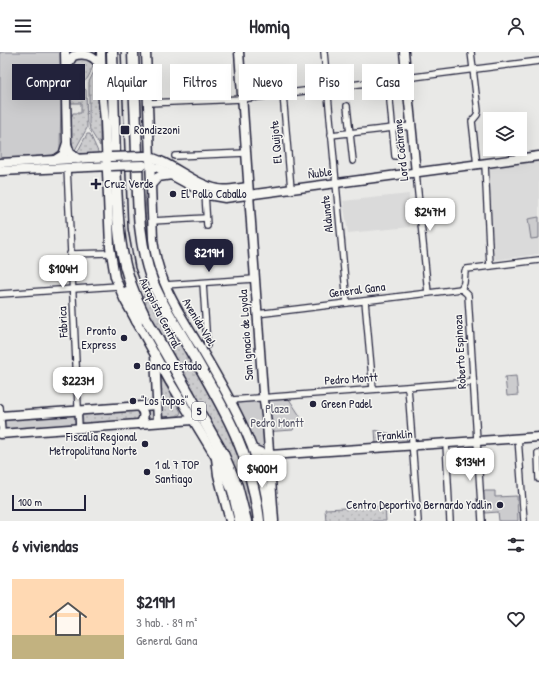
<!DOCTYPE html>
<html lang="es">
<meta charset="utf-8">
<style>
body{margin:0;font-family:"Patrick Hand",sans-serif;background:#f7f7f7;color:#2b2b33;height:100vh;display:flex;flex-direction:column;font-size:15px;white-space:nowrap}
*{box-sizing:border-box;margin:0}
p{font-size:13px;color:#7c7c81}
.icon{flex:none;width:22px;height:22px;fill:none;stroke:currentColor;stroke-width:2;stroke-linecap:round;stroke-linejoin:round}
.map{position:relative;height:469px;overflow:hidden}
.drawer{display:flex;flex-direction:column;background:#fff;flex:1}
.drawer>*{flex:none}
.guide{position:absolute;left:12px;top:12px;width:515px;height:36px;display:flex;gap:8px}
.controls{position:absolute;left:483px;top:60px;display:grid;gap:8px}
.controls a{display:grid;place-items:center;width:44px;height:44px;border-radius:0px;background:#fff;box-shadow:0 4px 16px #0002;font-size:20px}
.scale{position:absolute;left:12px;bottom:10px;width:74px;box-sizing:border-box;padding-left:4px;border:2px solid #22223b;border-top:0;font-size:11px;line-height:14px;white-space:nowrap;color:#22223b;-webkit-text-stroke:3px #f6f6f2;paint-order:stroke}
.price{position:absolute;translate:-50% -34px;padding:0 9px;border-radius:8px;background:#fff;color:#222;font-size:13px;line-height:26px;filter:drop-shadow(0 1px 2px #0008)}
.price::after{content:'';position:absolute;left:50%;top:24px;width:12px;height:9px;margin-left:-6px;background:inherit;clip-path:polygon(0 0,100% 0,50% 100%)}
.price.active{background:#22223b;color:#fff}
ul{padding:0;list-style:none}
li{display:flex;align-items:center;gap:12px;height:100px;padding:0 12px}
li span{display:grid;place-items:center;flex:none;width:112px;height:80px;border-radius:0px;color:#555}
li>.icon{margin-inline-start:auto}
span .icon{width:48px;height:48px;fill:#fffc;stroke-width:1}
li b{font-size:17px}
h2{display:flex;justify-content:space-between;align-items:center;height:48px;padding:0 12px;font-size:17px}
.pill{padding:0 14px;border-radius:0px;background:#fff;box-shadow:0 4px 16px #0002;font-size:14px;line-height:36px}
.pill.active{background:#22223b;color:#fff}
header{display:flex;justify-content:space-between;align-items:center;height:52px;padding:0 12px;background:#fff;font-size:18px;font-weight:800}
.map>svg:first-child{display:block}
</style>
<header><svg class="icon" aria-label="menu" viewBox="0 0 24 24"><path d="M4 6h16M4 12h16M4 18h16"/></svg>Homiq<svg class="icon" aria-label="person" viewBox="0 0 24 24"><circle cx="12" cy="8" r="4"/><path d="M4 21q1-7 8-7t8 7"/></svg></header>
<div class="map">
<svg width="539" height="469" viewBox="0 0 539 469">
<defs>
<pattern id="grass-dots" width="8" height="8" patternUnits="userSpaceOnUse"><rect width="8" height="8" fill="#ccccce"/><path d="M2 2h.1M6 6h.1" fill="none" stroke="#afafb2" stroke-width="1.8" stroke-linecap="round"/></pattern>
</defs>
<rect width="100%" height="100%" fill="#e9e9e7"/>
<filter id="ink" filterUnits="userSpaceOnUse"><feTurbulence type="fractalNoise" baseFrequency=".025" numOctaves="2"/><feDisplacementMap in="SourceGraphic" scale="8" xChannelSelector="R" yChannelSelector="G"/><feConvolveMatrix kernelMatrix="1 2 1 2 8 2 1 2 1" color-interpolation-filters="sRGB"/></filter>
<g filter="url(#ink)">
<g fill="#dadada">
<path d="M 539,109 L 539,202 L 496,208 L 494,205 L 488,117 L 490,115 Z"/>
<path d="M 409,142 L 410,175 L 348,181 L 343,149 Z"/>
</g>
<g fill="url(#grass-dots)" stroke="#777784">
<path d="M 84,3 L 94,12 C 87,27 89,32 70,30 L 69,14 L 72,8 Z"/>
<path d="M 96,15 L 100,66 L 100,94 L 90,78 L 89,72 L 89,30 Z"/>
<path d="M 71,33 L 82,34 L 86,38 L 87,76 L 74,100 L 69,96 L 69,64 L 72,64 L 73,61 L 81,61 L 81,51 L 70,51 L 68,43 L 69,34 Z"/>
<path d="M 87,82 L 90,82 L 99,102 L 80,102 L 77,101 Z"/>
<path d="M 147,124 L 149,188 L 145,162 Z"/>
<path d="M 152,240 L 229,379 L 243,414 L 252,454 L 253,469 L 250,469 L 140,246 Z"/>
<path d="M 158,323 L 160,323 L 181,360 L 179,364 L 161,365 Z"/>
<path d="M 154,355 L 154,368 L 83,372 L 82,360 Z"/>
<path d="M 375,378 L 400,384 L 406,384 L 407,390 L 376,392 Z"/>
<path d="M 385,454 L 386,469 L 326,469 L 325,457 Z"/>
</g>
<g fill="#ccccce" stroke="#777784">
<path d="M 0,0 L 62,0 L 60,98 L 54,103 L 0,107 Z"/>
<path d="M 539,165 L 539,186 L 531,187 L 528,167 Z"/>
<path d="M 516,324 L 518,343 L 507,344 L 505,325 Z"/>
<path d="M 289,347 L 300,364 L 293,378 L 263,380 L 265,399 L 255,393 L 236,351 Z"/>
<path d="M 74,361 L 75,373 L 6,378 L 5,366 Z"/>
<path d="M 483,439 L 495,439 L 495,445 L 517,444 L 518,469 L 499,469 L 498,460 L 485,461 Z"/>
</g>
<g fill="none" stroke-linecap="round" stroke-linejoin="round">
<g stroke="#22223b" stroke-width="8">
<g id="street">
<path d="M 324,0 L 347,251"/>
<path d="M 471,0 L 478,59 L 477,63 L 472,69 L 477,113"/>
<path d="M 283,42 L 291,137"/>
<path d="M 390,49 L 395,104"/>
<path d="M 148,51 L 242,47 L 539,9"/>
<path d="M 347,54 L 353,109"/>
<path d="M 331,83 L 411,74"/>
<path d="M 175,104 L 246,101"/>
<path d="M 485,112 L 490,214"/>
<path d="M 67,115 L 79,376"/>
<path d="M 416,121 L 428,241"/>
<path d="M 205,141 L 207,174"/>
<path d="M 152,169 L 206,166"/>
<path d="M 70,202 L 110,201"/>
<path d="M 203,231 L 207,293"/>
<path d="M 165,233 L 254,227"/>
<path d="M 461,237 L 465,240 L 468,243 L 482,469"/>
<path d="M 461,237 L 464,231 L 465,219 L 467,217 L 539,208"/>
<path d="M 0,242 L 118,234"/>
<path d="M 365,249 L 373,337"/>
<path d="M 257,262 L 461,237"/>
<path d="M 408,335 L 418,469"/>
<path d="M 232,348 L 473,330"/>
<path d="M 0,355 L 2,381"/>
<path d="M 518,386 L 524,469"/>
<path d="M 446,391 L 450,469"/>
<path d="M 538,401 L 539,427"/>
</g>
</g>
<g stroke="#22223b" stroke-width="11">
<g id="secondary">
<path d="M 239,0 L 263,341 L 267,371 L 274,469"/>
<path d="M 404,0 L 416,121"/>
<path d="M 145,104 C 171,109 192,132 218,137 C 227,139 238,136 248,135"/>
<path d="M 0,111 L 111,105"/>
<path d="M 151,114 L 158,116 L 208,143 L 225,146 L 539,104"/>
<path d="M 155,302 L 158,370"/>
<path d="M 139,355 C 145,360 145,366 140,372"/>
<path d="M 0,364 L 157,353"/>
<path d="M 0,382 L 193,368"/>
<path d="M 253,397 L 262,401 L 270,403 L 539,385"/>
<path d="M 216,406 L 218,423 L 230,469"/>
</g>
</g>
<g stroke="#22223b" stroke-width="11">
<g id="primary">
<path d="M 101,0 L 102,38 L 105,69 L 110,195 L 115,225 L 124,247 L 170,330 L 221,414 L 232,439 L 239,469"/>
<path d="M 146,0 L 153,187 C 157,228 179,261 200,295 C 233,351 264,403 269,469"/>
<path d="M 66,15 L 73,4 C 85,0 95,4 101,15"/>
<path d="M 67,92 L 70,101 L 78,107"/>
<path d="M 55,108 L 63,103 L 67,91 L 65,0"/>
<path d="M 0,119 L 111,114"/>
<path d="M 151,133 L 158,125 L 172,123"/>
</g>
</g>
<g stroke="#22223b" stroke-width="13">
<g id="highway">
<path d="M 112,0 C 113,36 114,73 115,109 C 118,168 116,209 144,263 L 223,402 L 237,434 L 246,469"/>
<path d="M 133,0 C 134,34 136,68 137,103 C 138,147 137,189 153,231 C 161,251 174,270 185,289 C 220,350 251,397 259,469"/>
<path d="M 127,240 L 137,269"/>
</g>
</g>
<use href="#street" stroke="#f6f6f2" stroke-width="5.5"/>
<use href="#secondary" stroke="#f6f6f2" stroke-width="8"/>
<use href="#primary" stroke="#f6f6f2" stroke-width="8"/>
<use href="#highway" stroke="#f6f6f2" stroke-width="10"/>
<path stroke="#22223b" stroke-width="1.5" d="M 121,0 L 128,177 L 135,216 L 145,243"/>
<g stroke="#22223b" stroke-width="11" stroke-linecap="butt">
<path id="secondary-bridge" d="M 111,105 L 144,104"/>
</g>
<g stroke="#22223b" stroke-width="11" stroke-linecap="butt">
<path id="primary-bridge" d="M 111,114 L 143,113"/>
</g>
<use href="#secondary-bridge" stroke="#f6f6f2" stroke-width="8"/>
<use href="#primary-bridge" stroke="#f6f6f2" stroke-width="8"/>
</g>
</g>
<g fill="#22223b" stroke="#f6f6f2" stroke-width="1.5">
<rect x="120" y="73" width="10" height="10" rx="2"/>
<path d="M94 126h4v4h4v4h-4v4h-4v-4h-4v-4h4z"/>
<circle cx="173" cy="142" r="4"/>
<circle cx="124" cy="286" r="4"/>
<circle cx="137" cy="314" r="4"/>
<circle cx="133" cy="349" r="4"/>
<circle cx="313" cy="352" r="4"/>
<circle cx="145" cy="392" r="4"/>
<circle cx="147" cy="420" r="4"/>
<circle cx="500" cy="453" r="4"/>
</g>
<g text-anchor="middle" stroke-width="3" stroke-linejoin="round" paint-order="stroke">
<rect fill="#f6f6f2" stroke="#626272" stroke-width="1" x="192" y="350" width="14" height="18" rx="3"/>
<g font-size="11" font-weight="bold" fill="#22223b">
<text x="199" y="363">5</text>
</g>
<g font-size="12" fill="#22223b" stroke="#f6f6f2" text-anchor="start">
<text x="134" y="82">Rondizzoni</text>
<text x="104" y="136">Cruz Verde</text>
<text x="181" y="146">El Pollo Caballo</text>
<text x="116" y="283" text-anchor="end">Pronto<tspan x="116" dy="14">Express</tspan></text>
<text x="145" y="318">Banco Estado</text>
<text x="141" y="353">"Los topos"</text>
<text x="321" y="356">Green Padel</text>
<text x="137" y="389" text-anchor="end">Fiscalía Regional<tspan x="137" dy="14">Metropolitana Norte</tspan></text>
<text x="155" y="417">1 al 7 TOP<tspan x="155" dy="14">Santiago</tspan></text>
<text x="492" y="457" text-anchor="end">Centro Deportivo Bernardo Yadlin</text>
</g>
<g font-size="12" fill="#22223b" stroke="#f6f6f2">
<text transform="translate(276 90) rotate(-95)" y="4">El Quijote</text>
<text transform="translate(401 98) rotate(-96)" y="4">Lord Cochrane</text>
<text transform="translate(320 121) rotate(-7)" y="4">Ñuble</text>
<text transform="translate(327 162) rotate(-96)" y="4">Aldunate</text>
<text transform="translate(357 238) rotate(-7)" y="4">General Gana</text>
<text transform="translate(160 261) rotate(63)" y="4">Autopista Central</text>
<text transform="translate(63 270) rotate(-93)" y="4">Fábrica</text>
<text transform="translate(199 270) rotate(59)" y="4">Avenida Viel</text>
<text transform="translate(246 283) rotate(-94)" y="4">San Ignacio de Loyola</text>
<text transform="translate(460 300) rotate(-93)" y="4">Roberto Espinoza</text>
<text transform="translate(351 327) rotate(-4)" y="4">Pedro Montt</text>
<text transform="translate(395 383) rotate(-4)" y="4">Franklin</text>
</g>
<g font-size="12" fill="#555567" stroke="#f6f6f2">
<text x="277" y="361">Plaza<tspan x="277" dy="14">Pedro Montt</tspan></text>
</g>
</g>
</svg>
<div class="controls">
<a><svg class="icon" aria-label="layers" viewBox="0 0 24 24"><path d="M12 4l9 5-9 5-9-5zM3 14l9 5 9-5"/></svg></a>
</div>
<div class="scale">100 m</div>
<b class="price" style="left:430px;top:180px">$247M</b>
<b class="price active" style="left:209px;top:221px">$219M</b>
<b class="price" style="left:63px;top:237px">$104M</b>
<b class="price" style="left:78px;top:349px">$223M</b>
<b class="price" style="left:470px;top:430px">$134M</b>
<b class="price" style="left:262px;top:437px">$400M</b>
<div class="guide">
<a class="pill active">Comprar</a>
<a class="pill">Alquilar</a>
<a class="pill">Filtros</a>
<a class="pill">Nuevo</a>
<a class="pill">Piso</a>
<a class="pill">Casa</a>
</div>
</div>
<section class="drawer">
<h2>6 viviendas<svg class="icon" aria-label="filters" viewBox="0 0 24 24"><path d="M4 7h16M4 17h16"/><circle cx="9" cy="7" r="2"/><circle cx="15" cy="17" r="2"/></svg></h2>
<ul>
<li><span style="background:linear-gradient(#ffd9b3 70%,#c2b280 0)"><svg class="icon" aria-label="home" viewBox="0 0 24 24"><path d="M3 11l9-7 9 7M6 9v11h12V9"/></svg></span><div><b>$219M</b><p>3 hab. · 89 m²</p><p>General Gana</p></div><svg class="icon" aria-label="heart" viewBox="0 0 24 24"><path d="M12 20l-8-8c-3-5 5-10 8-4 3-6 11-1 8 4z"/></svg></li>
</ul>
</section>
